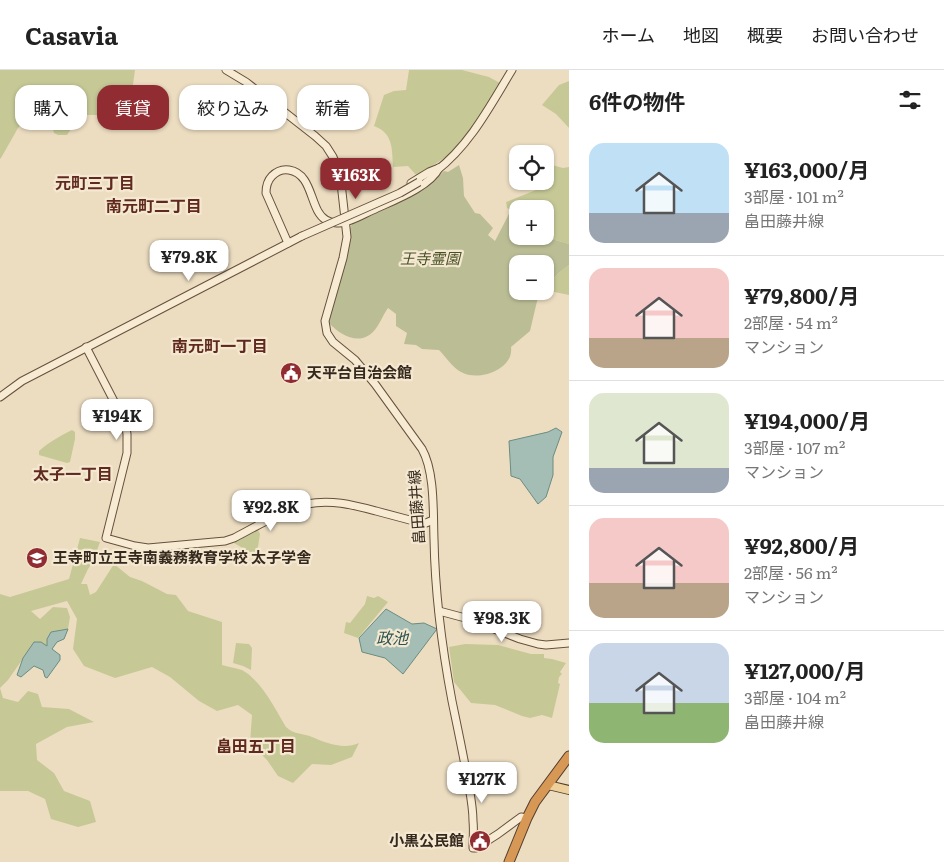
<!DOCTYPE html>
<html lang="ja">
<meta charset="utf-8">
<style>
body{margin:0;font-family:Literata,"Noto Sans JP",serif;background:#f6f6f6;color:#222;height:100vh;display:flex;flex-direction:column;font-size:19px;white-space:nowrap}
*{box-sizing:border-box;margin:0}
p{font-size:16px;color:#767676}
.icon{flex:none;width:28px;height:28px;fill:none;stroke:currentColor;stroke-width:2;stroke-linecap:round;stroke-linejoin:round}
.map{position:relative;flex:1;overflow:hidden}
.drawer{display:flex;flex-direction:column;background:#fff;width:375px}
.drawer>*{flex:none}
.banner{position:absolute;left:15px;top:15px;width:475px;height:45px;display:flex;gap:10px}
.controls{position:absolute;left:509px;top:75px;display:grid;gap:10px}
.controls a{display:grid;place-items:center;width:45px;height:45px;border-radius:10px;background:#fff;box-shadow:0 1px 4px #0004;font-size:25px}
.price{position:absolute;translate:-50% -42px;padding:0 11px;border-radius:10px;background:#fff;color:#222;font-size:16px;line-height:32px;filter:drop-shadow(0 1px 2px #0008)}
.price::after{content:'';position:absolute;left:50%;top:30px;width:15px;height:11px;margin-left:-8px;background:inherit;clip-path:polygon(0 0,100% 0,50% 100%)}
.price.active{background:#912c32;color:#fff}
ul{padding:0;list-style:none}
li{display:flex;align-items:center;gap:15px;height:125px;padding:0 20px}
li+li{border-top:1px solid #e0e0e0}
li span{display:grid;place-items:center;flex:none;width:140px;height:100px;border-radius:15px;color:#555}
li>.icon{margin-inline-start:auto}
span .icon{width:60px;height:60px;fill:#fffc;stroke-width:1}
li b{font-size:21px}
h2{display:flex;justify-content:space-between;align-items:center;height:60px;padding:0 20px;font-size:21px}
.pill{padding:0 18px;border-radius:15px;background:#fff;box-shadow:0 1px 4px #0004;font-size:18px;line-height:45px}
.pill.active{background:#912c32;color:#fff}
header{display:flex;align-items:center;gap:30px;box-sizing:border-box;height:70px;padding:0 25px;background:#fff;border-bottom:1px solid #e0e0e0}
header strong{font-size:24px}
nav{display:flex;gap:28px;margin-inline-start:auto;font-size:18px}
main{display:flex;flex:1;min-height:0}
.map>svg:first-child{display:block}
</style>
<header>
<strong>Casavia</strong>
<nav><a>ホーム</a><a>地図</a><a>概要</a><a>お問い合わせ</a></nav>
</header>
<main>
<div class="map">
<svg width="569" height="792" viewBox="0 0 569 792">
<rect width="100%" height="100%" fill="#ecddc1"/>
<g fill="#c6c996">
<path d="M 0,0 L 135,0 L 131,29 L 121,32 L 113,42 L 101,45 L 80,45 L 67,65 L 58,65 L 54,63 L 47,33 L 39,35 L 18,58 L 1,88 L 0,89 Z"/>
<path d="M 409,0 L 462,0 L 489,7 L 500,13 L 475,53 L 449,85 L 417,106 L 408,96 L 393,97 C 392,78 393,63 374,56 L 384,25 L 394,21 L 406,20 Z"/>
<path d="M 569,11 L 569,58 L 556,44 L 542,35 L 559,15 Z"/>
<path d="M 552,95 L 563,98 L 569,97 L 569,174 L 542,166 L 545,166 L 545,139 L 534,139 L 524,133 L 511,140 L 507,138 L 506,132 L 536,120 L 533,114 L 536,111 L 545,111 L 545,101 Z"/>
<path d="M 569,195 L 569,225 L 545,220 C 552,209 558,203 569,195 Z"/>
<path d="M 72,360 L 75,362 L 75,369 L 70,392 L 67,393 L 39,385 L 39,381 C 49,372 60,366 72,360 Z"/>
<path d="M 258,460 L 260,464 L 257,483 L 253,484 L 234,473 Z"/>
<path d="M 80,468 L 100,472 L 93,492 L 88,499 L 81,514 L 87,514 L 90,525 L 96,522 L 114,494 L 130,507 L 142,511 L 167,524 L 176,525 L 188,541 L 222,552 L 222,595 C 228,597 236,598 242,600 C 261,610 276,640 286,657 C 294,665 304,663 312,667 C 326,673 344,680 359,673 L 352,687 L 331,695 L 312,694 L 293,713 L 278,706 L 267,690 L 250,673 L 252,645 L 238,635 L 217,641 L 199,631 L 170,607 L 152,597 L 115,608 L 84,596 L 73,579 L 77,549 L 67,531 L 31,541 L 40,549 L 53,537 L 67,538 L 70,547 L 68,559 L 51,562 L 47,576 L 34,573 L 8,610 L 0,618 L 3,628 L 18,632 L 28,621 L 38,624 L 42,637 L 69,639 L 94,652 L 67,657 L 36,674 L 37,690 L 54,703 L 64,721 L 90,731 L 96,752 L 78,757 L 51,749 L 45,729 L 28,721 L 0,721 L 0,524 L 10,527 L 69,509 Z"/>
<path d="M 367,526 L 374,528 L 378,526 L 388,532 L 358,568 L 344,563 L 346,552 L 350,553 L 365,534 Z"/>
<path d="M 236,573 L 249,574 L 252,578 L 251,600 L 243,596 L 233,593 Z"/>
<path d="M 465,574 L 498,575 L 531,584 L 544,584 L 544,588 L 552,589 L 566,593 L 560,602 L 562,604 L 559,607 L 558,613 L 560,614 L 552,648 L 542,645 L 530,648 L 522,646 L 495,635 L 471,633 L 454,612 L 449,577 Z"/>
</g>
<path fill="#bbbe95" d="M 459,95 L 463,108 L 464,126 L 475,143 L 480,144 L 493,158 L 488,165 L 495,171 L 511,140 L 524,133 L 534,139 L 518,139 L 518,166 L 542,166 L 569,174 L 569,195 C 558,203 552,209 545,220 L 545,194 L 518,194 L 518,221 L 544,221 L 538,227 L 530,261 L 511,277 C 514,300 478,312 461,302 C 452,297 446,287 439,280 L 422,279 L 416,275 L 404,274 L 407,263 L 396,256 L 396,244 L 388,238 C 383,245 379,256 373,262 C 359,276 340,265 329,253 C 329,229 344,201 349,177 C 351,170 348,160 352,154 L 405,130 L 432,112 L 444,101 L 448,102 Z"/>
<g fill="#a4beb5" stroke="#6b8c82">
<path d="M 556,358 L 562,362 L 553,387 L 553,405 L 546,427 L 538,434 L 520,409 L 511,406 L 509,371 L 548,362 Z"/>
<path d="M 386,539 L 412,554 L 424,553 L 437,559 L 403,604 L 385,588 L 362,582 L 359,568 Z"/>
<path d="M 68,559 L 64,569 L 57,572 L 52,579 L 60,585 L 60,590 L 47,608 L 45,607 L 43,600 L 34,596 L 21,607 L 17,605 L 23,588 L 34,572 L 41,572 L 47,576 L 47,569 L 51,562 Z"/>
</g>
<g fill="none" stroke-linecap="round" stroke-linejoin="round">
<g stroke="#66503d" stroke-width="9">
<g id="secondary">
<path d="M 226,0 L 246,12 L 315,66 L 326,76 L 333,87 L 340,104 L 347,167 L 343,188 L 325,251 L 327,263 L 333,272 L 355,290 L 375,314 L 422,379 C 435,402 433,443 434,469 C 435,523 442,578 452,631 C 458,660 464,688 469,717 C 471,728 473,740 473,751 C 474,760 473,769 473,778 L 476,778 L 498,764 L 521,747 L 527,748"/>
<path d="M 436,101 C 470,75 490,36 512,0"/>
<path d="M 411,113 L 429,102 L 439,98"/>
<path d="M 288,173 L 266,123 C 266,117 267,111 272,106 C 277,101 283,99 289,100 C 314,104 309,140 326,150 C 331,153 339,154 345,152 C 354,150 364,144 373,140 C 392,131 430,117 439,98"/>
<path d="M 86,277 L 119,341 L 125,352 L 127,364 L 127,383 L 106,468 L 135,476 L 148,478 L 225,471 L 234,468 C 255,457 284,440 307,434 C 331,429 353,435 376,441 C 391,445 406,449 421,453 L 426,453 L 433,450"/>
<path d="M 0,327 L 22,311 L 302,166"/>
<path d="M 439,541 L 469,549 L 520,569 L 538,574 L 546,575 L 569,573"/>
</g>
</g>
<g stroke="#523d2e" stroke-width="10">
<path id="primary" d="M 548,715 L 569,720"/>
</g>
<g stroke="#523d2e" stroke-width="11">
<path id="highway" d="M 509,792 L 527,748 L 535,732 L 569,686"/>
</g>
<use href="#secondary" stroke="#f7ebd4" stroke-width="7"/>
<use href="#primary" stroke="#eed09a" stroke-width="8"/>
<use href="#highway" stroke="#d89855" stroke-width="9"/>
<g stroke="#66503d" stroke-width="9" stroke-linecap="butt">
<path id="secondary-bridge" d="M 302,166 L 400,123 L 419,112"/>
</g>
<use href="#secondary-bridge" stroke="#f7ebd4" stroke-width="7"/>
</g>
<defs>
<g id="civic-disc" transform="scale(1.125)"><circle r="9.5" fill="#912c32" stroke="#f4e8d1"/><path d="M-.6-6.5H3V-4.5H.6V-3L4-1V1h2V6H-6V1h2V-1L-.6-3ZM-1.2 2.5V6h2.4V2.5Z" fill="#fff"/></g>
<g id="school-disc" transform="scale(1.125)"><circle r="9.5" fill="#912c32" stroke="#f4e8d1"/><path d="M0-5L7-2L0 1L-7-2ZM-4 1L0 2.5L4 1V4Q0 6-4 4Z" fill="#fff"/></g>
</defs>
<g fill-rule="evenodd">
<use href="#civic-disc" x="291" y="303"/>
<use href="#school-disc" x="37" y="488"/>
<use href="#civic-disc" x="480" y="771"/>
</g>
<g text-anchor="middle" stroke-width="4.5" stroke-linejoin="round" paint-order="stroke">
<g font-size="15" font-style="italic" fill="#485125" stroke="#f4e8d1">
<text x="430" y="194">王寺霊園</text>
</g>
<g font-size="15" font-weight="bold" fill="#35281d" stroke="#f4e8d1" text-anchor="start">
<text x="307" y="308">天平台自治会館</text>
<text x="53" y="493">王寺町立王寺南義務教育学校 太子学舎</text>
<text x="464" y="776" text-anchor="end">小黒公民館</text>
</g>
<g font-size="15" fill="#35281d" stroke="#f4e8d1">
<text transform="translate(417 437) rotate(-94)" y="5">畠田藤井線</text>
</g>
<g font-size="16" font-weight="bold" fill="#60291f" stroke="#f4e8d1">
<text x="95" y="119">元町三丁目</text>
<text x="154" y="142">南元町二丁目</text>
<text x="220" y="282">南元町一丁目</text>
<text x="73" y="410">太子一丁目</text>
<text x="256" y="682">畠田五丁目</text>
</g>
<g font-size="16" font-style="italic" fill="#2d5450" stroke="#f4e8d1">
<text x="392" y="574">政池</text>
</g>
</g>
</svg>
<div class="controls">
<a><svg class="icon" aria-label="locate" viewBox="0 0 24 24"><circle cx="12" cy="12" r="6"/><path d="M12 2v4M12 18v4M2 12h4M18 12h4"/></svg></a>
<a>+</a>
<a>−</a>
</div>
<b class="price active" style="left:356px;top:130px">¥163K</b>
<b class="price" style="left:189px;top:212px">¥79.8K</b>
<b class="price" style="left:117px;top:371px">¥194K</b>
<b class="price" style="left:271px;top:462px">¥92.8K</b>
<b class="price" style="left:502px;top:573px">¥98.3K</b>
<b class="price" style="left:482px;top:734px">¥127K</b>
<div class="banner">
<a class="pill">購入</a>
<a class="pill active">賃貸</a>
<a class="pill">絞り込み</a>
<a class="pill">新着</a>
</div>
</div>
<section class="drawer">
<h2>6件の物件<svg class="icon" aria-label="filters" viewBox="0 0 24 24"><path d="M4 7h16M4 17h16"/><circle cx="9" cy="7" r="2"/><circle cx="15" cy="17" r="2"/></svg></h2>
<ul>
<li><span style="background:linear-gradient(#bfe0f5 70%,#9aa5b1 0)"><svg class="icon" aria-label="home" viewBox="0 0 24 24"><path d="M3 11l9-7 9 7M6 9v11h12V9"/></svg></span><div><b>¥163,000/月</b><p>3部屋 · 101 m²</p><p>畠田藤井線</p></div></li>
<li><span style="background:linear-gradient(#f6c9c9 70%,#b9a48a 0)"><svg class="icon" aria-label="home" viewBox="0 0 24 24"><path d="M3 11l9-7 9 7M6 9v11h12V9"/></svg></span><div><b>¥79,800/月</b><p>2部屋 · 54 m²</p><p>マンション</p></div></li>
<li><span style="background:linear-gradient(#dfe7d0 75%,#9aa5b1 0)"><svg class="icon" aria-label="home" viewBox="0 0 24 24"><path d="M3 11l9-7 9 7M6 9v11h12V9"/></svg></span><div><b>¥194,000/月</b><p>3部屋 · 107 m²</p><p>マンション</p></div></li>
<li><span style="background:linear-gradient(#f6c9c9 65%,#b9a48a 0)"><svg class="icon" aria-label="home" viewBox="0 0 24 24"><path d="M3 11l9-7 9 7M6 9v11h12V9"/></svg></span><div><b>¥92,800/月</b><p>2部屋 · 56 m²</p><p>マンション</p></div></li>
<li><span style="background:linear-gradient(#c9d6e8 60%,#8fb573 0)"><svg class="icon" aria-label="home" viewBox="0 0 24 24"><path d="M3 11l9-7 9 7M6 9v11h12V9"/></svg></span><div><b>¥127,000/月</b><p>3部屋 · 104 m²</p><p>畠田藤井線</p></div></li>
</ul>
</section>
</main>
